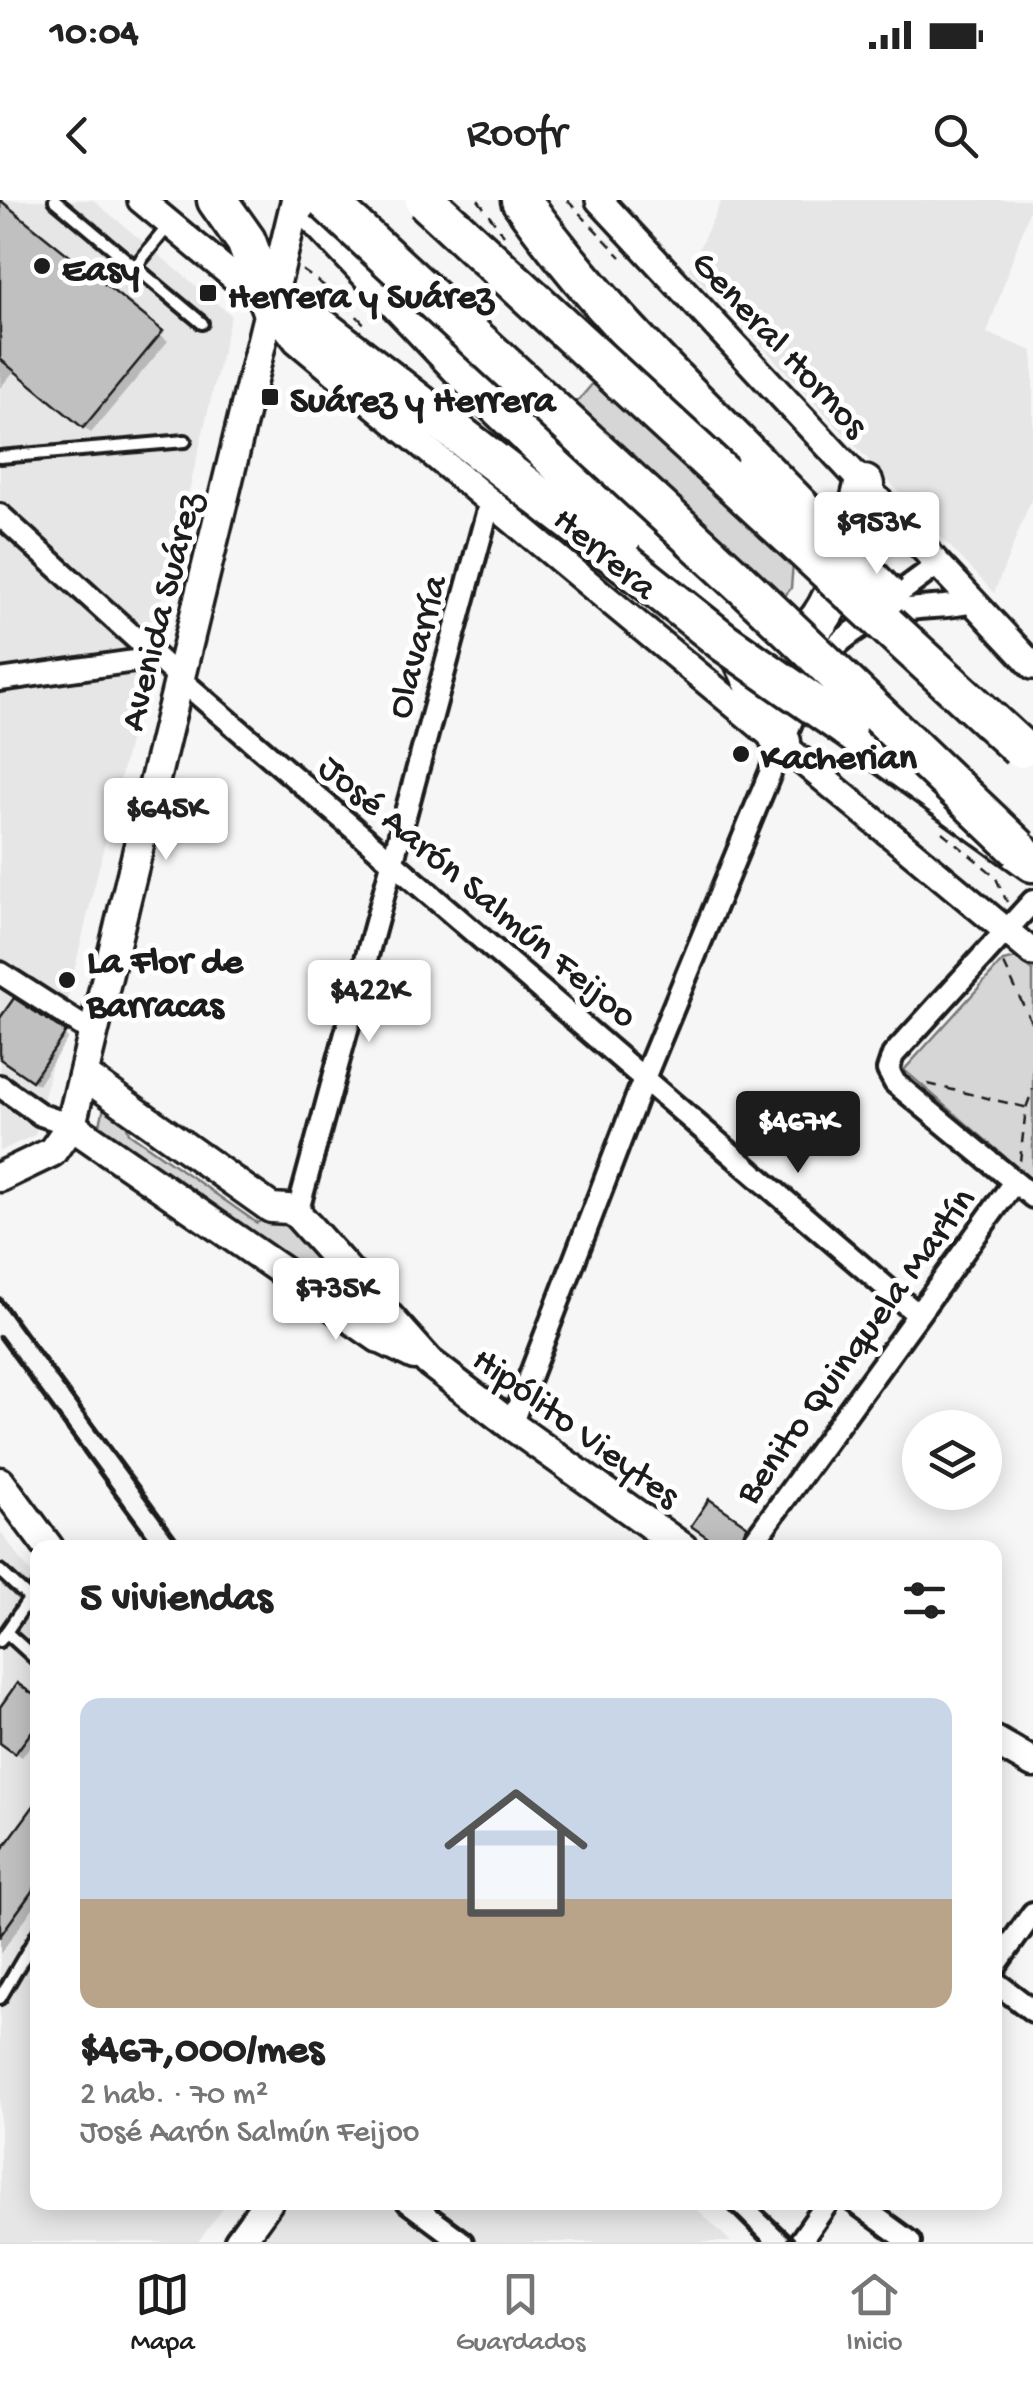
<!DOCTYPE html>
<html lang="es">
<meta charset="utf-8">
<style>
body{margin:0;font-family:"Gochi Hand",sans-serif;background:#f6f6f6;color:#222;height:100vh;display:flex;flex-direction:column;font-size:38px;white-space:nowrap}
*{box-sizing:border-box;margin:0}
p{font-size:32px;color:#767676}
.icon{flex:none;width:55px;height:55px;fill:none;stroke:currentColor;stroke-width:2;stroke-linecap:round;stroke-linejoin:round}
.map{position:relative;flex:1;overflow:hidden}
.panel{position:absolute;left:30px;top:1340px;width:972px;height:670px;display:flex;flex-direction:column;background:#fff;border-radius:20px;box-shadow:0 5px 25px #0003}
.panel>*{flex:none}
.controls{position:absolute;left:902px;top:1210px;display:grid;gap:20px}
.controls a{display:grid;place-items:center;width:100px;height:100px;border-radius:50%;background:#fff;box-shadow:0 5px 25px #0003;font-size:50px}
.price{position:absolute;translate:-50% -85px;padding:0 22px;border-radius:10px;background:#fff;color:#222;font-size:32px;line-height:65px;filter:drop-shadow(0 2px 5px #0008)}
.price::after{content:'';position:absolute;left:50%;top:60px;width:30px;height:22px;margin-left:-15px;background:inherit;clip-path:polygon(0 0,100% 0,50% 100%)}
.price.current{background:#1c1c1c;color:#fff}
ul{padding:0;list-style:none}
li{display:grid;align-content:center;gap:20px;height:530px;padding:0 50px}
li+li{border-top:2px solid #e0e0e0}
li span{display:grid;place-items:center;height:310px;border-radius:20px;color:#555}
li>.icon{margin-inline-start:auto}
span .icon{width:180px;height:180px;fill:#fffc;stroke-width:1}
li b{font-size:42px}
h2{display:flex;justify-content:space-between;align-items:center;height:120px;padding:0 50px;font-size:42px}
.status{display:flex;justify-content:space-between;align-items:center;height:70px;padding:0 50px;background:#fff;direction:ltr}
.status svg{height:28px;fill:currentColor}
header{display:flex;justify-content:space-between;align-items:center;height:130px;padding:0 50px;background:#fff;font-size:45px;font-weight:600}
.tab-bar{display:flex;justify-content:space-around;align-items:center;height:140px;border-top:2px solid #e0e0e0;background:#fff;font-size:28px;color:#767676}
.tab-bar a{display:grid;justify-items:center;gap:5px}
.tab-bar .current{color:#1c1c1c}
.map>svg:first-child{display:block}
</style>
<div class="status"><b>10:04</b><svg viewBox="0 0 49 12"><path d="M0 12V9h3v3zM5 12V6h3v6zM10 12V3h3v9zM15 12V0h3v12zM26 1h20v11H26zM47 4h2v5h-2z"/></svg></div>
<header><svg class="icon" aria-label="back" viewBox="0 0 24 24"><path d="M15 5l-7 7 7 7"/></svg>Roofr<svg class="icon" aria-label="search" viewBox="0 0 24 24"><circle cx="10" cy="10" r="6"/><path d="M15 15l6 6"/></svg></header>
<div class="map">
<svg width="1033" height="2042" viewBox="0 0 1033 2042">
<rect width="100%" height="100%" fill="#f6f6f6"/>
<filter id="ink" filterUnits="userSpaceOnUse"><feTurbulence type="fractalNoise" baseFrequency=".01" numOctaves="2"/><feDisplacementMap in="SourceGraphic" scale="20" xChannelSelector="R" yChannelSelector="G"/><feConvolveMatrix kernelMatrix="1 2 1 2 8 2 1 2 1" color-interpolation-filters="sRGB"/></filter>
<g filter="url(#ink)">
<g fill="#e6e6e6">
<path d="M 0,0 L 93,0 L 231,115 L 35,935 L 0,951 Z"/>
<path d="M 722,0 L 1033,0 L 987,133 L 1033,151 L 1033,295 L 994,393 L 689,69 Z"/>
<path d="M 0,1331 L 37,1381 L 38,2002 L 227,2003 L 198,2042 L 0,2042 Z"/>
<path d="M 272,2002 L 691,2003 L 731,2042 L 244,2042 Z"/>
</g>
<g fill="#d6d6d6" stroke="#797979" stroke-width="2.5">
<path d="M 594,182 L 793,363 L 791,388 L 780,402 L 571,209 Z"/>
<path d="M 1017,758 L 1033,771 L 1033,981 L 904,870 L 1003,761 Z"/>
<path d="M 105,903 L 123,913 L 129,933 L 257,1023 L 267,1016 L 291,1023 L 304,1043 L 337,1072 L 365,1110 L 99,929 Z"/>
</g>
<g fill="#0003">
<path d="M 0,0 L 168,141 L 91,233 L 15,170 L 0,188 Z"/>
<path d="M 0,822 L 63,833 L 68,838 L 38,885 L 0,858 Z"/>
<path d="M 747,1328 L 752,1333 L 743,1348 L 724,1348 L 700,1331 Z"/>
<path d="M 38,1501 L 38,1535 L 22,1557 L 0,1542 L 0,1512 Z"/>
<path d="M 38,1613 L 38,1701 L 0,1754 L 0,1657 Z"/>
</g>
<g fill="#c0c0c0" stroke="#1c1c1c" stroke-width="2.5">
<path d="M 0,0 L 163,131 L 83,228 L 0,159 Z"/>
<path d="M 14,798 L 66,832 L 32,881 L 0,859 L 0,818 Z"/>
<path d="M 709,1299 L 748,1326 L 736,1345 L 721,1347 L 691,1326 Z"/>
<path d="M 17,1483 L 38,1498 L 38,1523 L 15,1554 L 0,1543 L 0,1507 Z"/>
<path d="M 38,1600 L 38,1683 L 0,1736 L 0,1652 Z"/>
</g>
<g fill="none" stroke-linecap="round" stroke-linejoin="round">
<g stroke="#1c1c1c" stroke-width="18">
<g id="service">
<path d="M 55,0 L 202,123"/>
<path d="M 135,67 L 169,25"/>
<path d="M 0,257 L 185,241"/>
<path d="M 0,1371 L 29,1398"/>
<path d="M 6,1432 L 38,1461"/>
<path d="M 0,1441 L 38,1386"/>
<path d="M 0,1798 L 38,1733"/>
</g>
</g>
<g stroke="#1c1c1c" stroke-width="28">
<g id="minor">
<path d="M 0,315 L 180,479 L 917,1114"/>
<path d="M 883,405 L 937,365"/>
<path d="M 819,466 C 834,442 866,420 894,412 C 919,405 946,409 972,402"/>
<path d="M 0,480 L 156,458"/>
<path d="M 1033,701 L 893,855 L 888,870 L 895,883 L 1033,997"/>
<path d="M 0,773 L 95,834"/>
<path d="M 0,886 L 41,915 L 71,925"/>
<path d="M 297,1014 L 490,302"/>
<path d="M 511,1225 L 645,876 L 804,491"/>
<path d="M 749,1348 L 1014,982"/>
<path d="M 995,1766 L 1033,1713"/>
<path d="M 995,1782 L 1033,1811"/>
<path d="M 408,2002 L 462,2042"/>
<path d="M 855,2002 L 910,2042"/>
<path d="M 800,2042 L 828,2002"/>
</g>
</g>
<g stroke="#1c1c1c" stroke-width="32">
<g id="tertiary">
<path d="M 141,0 L 271,108 L 297,141 L 1033,753"/>
<path d="M 599,0 L 1033,466"/>
</g>
</g>
<g stroke="#1c1c1c" stroke-width="35">
<g id="secondary">
<path d="M 84,875 L 271,1008 L 288,1009 L 297,1014 L 429,1162 L 511,1225 L 683,1348"/>
<path d="M 71,925 L 379,1138 L 414,1155"/>
<path d="M 0,977 L 52,952 L 71,925 L 296,0"/>
<path d="M 0,1282 L 49,1348"/>
<path d="M 995,1541 L 1033,1563"/>
<path d="M 239,2042 L 268,2002"/>
</g>
</g>
<g stroke="#1c1c1c" stroke-width="45">
<g id="motorway">
<path d="M 217,0 L 246,41 L 271,108 L 302,113 L 625,363"/>
<path d="M 302,0 L 492,200 L 611,314 L 708,399 L 725,419 L 781,542"/>
<path d="M 521,0 C 589,97 672,178 756,262"/>
<path d="M 725,419 C 828,500 847,353 864,285"/>
<path d="M 846,527 L 1033,662"/>
</g>
</g>
<g stroke="#1c1c1c" stroke-width="2.5" stroke-dasharray="10 8" stroke-linecap="butt">
<path d="M 478,0 L 504,35"/>
<path d="M 567,0 L 621,57"/>
<path d="M 302,70 L 336,94 L 367,127"/>
<path d="M 942,632 L 995,676 L 1007,702"/>
<path d="M 1004,764 L 1033,826"/>
<path d="M 928,884 L 1033,909"/>
<path d="M 1020,961 L 1026,908 L 1033,889"/>
</g>
<use href="#service" stroke="#fff" stroke-width="10"/>
<use href="#minor" stroke="#fff" stroke-width="20"/>
<use href="#tertiary" stroke="#fff" stroke-width="25"/>
<use href="#secondary" stroke="#fff" stroke-width="28"/>
<use href="#motorway" stroke="#fff" stroke-width="38"/>
<g stroke="#1c1c1c" stroke-width="5">
<path d="M 0,1099 L 183,1348"/>
<path d="M 0,1137 L 155,1348"/>
<path d="M 722,2002 L 762,2042"/>
<path d="M 754,2002 L 796,2042"/>
</g>
<g stroke="#1c1c1c" stroke-width="45" stroke-linecap="butt">
<g id="motorway-bridge">
<path d="M 325,0 L 744,386 L 1019,649"/>
<path d="M 425,0 L 1020,548"/>
<path d="M 756,262 L 887,396"/>
<path d="M 625,363 L 724,442 L 846,527"/>
</g>
</g>
<use href="#motorway-bridge" stroke="#fff" stroke-width="38"/>
</g>
</g>
<g fill="#1c1c1c" stroke="#fff" stroke-width="4">
<circle cx="42" cy="66" r="10"/>
<rect x="198" y="83" width="20" height="20" rx="5"/>
<rect x="260" y="187" width="20" height="20" rx="5"/>
<circle cx="741" cy="554" r="10"/>
<circle cx="67" cy="780" r="10"/>
</g>
<g text-anchor="middle" stroke-width="10" stroke-linejoin="round" paint-order="stroke">
<g font-size="38" font-weight="bold" fill="#1c1c1c" stroke="#fff" text-anchor="start">
<text x="62" y="79">Easy</text>
<text x="228" y="106">Herrera y Suárez</text>
<text x="290" y="210">Suárez y Herrera</text>
<text x="761" y="567">Kacherian</text>
<text x="87" y="771">La Flor de<tspan x="87" dy="44">Barracas</tspan></text>
</g>
<g font-size="38" fill="#1c1c1c" stroke="#fff">
<text transform="translate(782 142) rotate(47)" y="13">General Hornos</text>
<text transform="translate(607 351) rotate(40)" y="13">Herrera</text>
<text transform="translate(158 411) rotate(-76)" y="13">Avenida Suárez</text>
<text transform="translate(414 446) rotate(-75)" y="13">Olavarría</text>
<text transform="translate(480 689) rotate(40)" y="13">José Aarón Salmún Feijoo</text>
<text transform="translate(853 1144) rotate(-54)" y="13">Benito Quinquela Martín</text>
<text transform="translate(578 1225) rotate(36)" y="13">Hipólito Vieytes</text>
</g>
</g>
</svg>
<div class="controls">
<a><svg class="icon" aria-label="layers" viewBox="0 0 24 24"><path d="M12 4l9 5-9 5-9-5zM3 14l9 5 9-5"/></svg></a>
</div>
<b class="price" style="left:877px;top:377px">$953K</b>
<b class="price" style="left:166px;top:663px">$645K</b>
<b class="price" style="left:369px;top:845px">$422K</b>
<b class="price current" style="left:798px;top:976px">$467K</b>
<b class="price" style="left:336px;top:1143px">$735K</b>
<section class="panel">
<h2>5 viviendas<svg class="icon" aria-label="filters" viewBox="0 0 24 24"><path d="M4 7h16M4 17h16"/><circle cx="9" cy="7" r="2"/><circle cx="15" cy="17" r="2"/></svg></h2>
<ul>
<li><span style="background:linear-gradient(#c9d6e8 65%,#b9a48a 0)"><svg class="icon" aria-label="home" viewBox="0 0 24 24"><path d="M3 11l9-7 9 7M6 9v11h12V9"/></svg></span><div><b>$467,000/mes</b><p>2 hab. · 70 m²</p><p>José Aarón Salmún Feijoo</p></div></li>
</ul>
</section>
</div>
<nav class="tab-bar">
<a class="current"><svg class="icon" aria-label="map" viewBox="0 0 24 24"><path d="M3 6l6-2 6 2 6-2v14l-6 2-6-2-6 2zM9 4v14M15 6v14"/></svg>Mapa</a>
<a><svg class="icon" aria-label="saved" viewBox="0 0 24 24"><path d="M7 4h10v16l-5-4-5 4z"/></svg>Guardados</a>
<a><svg class="icon" aria-label="home" viewBox="0 0 24 24"><path d="M3 11l9-7 9 7M6 9v11h12V9"/></svg>Inicio</a>
</nav>
